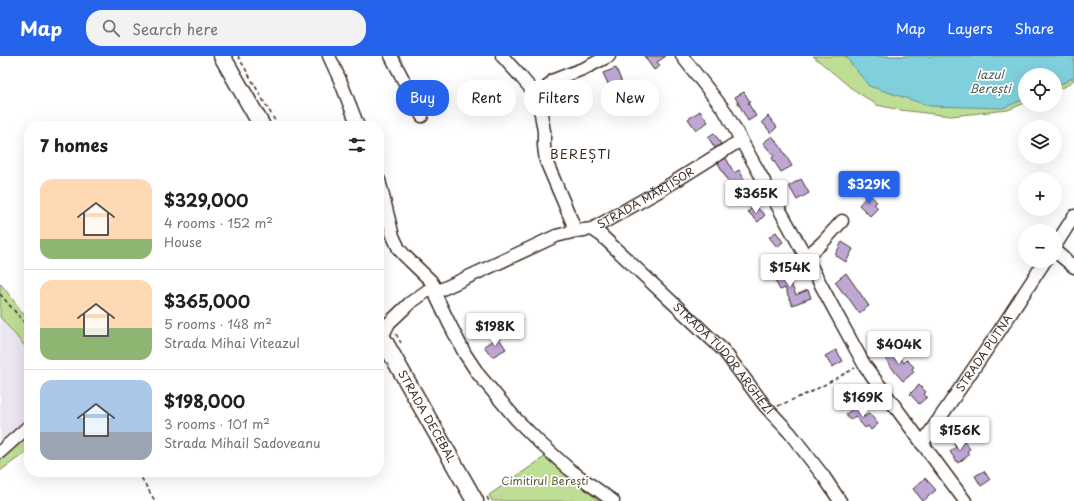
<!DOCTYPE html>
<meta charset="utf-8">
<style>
body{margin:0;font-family:"Playpen Sans",sans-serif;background:#f2f2f2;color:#202124;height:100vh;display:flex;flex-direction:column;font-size:15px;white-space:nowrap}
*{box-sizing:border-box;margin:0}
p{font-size:13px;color:#757577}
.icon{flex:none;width:22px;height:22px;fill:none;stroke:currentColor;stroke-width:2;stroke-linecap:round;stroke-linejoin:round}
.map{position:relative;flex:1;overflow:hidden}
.sheet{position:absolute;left:24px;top:65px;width:360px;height:356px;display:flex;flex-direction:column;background:#fff;border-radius:16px;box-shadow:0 4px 16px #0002}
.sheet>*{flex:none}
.hud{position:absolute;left:396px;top:24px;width:380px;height:36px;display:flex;gap:8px}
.buttons{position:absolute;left:1018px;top:12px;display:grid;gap:8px}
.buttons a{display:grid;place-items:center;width:44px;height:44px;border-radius:50%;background:#fff;box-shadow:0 4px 16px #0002;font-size:20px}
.price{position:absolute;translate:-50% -34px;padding:0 9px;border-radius:4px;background:#fff;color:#222;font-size:13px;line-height:26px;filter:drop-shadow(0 1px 2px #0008)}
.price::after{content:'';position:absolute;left:50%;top:24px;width:12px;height:9px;margin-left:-6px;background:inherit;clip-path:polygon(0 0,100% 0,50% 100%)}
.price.current{background:#2563eb;color:#fff}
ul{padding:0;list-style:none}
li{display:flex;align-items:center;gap:12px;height:100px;padding:0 16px}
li+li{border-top:1px solid #e0e0e0}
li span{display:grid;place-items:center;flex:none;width:112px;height:80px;border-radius:12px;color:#555}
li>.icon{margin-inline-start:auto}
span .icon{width:48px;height:48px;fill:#fffc;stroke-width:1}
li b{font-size:17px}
h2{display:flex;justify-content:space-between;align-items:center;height:48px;padding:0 16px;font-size:17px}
.pill{padding:0 14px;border-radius:16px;background:#fff;box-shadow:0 4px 16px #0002;font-size:14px;line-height:36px}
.pill.current{background:#2563eb;color:#fff}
header{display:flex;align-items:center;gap:24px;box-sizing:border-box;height:56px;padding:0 20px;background:#2563eb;color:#fff}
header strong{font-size:19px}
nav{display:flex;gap:22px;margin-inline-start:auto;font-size:14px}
.search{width:280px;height:36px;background:#f2f2f2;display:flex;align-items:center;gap:10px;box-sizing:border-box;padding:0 14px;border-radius:16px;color:#757577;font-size:15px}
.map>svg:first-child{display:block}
</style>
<header>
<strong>Map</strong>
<div class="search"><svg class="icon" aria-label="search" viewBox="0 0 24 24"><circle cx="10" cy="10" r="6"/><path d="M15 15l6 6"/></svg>Search here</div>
<nav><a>Map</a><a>Layers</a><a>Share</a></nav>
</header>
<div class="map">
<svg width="1074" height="445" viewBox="0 0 1074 445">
<rect width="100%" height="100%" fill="#fff"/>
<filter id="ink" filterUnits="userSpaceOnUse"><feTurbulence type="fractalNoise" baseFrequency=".025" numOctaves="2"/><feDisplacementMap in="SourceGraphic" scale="8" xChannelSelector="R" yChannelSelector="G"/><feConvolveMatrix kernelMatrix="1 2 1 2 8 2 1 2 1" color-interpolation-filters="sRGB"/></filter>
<g filter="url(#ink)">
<path fill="#ece5f2" d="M 0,261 L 29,295 L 29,360 L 0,386 Z"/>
<g fill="#bedd95" stroke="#7c845a">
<path d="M 813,0 L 1074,0 L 1074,24 L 1066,30 L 1055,34 L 1055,19 L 1025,19 L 1025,47 L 1008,54 L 951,60 L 900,54 L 877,49 L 851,32 Z"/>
<path d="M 0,227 L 8,237 L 29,265 L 29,295 L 0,261 Z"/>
<path d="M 29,377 L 29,394 L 0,415 L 0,401 Z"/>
<path d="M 546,400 L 599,445 L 492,445 L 489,439 Z"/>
</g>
<path fill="#80cfdd" stroke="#648d91" d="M 845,0 L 1074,0 L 1074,21 L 1065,26 L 1055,31 L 1055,19 L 1025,19 L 1025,43 L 1003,52 L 930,50 L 869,30 Z"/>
<g fill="#bfa7d5" stroke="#3b2a1e">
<path d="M 644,0 L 666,0 L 657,6 L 660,10 L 654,14 Z"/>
<path d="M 616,12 L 622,27 L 610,32 L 603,17 Z"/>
<path d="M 744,36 L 750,46 L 748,47 L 756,60 L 748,65 L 735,41 Z"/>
<path d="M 700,55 L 708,66 L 696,74 L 688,63 Z"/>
<path d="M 768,60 L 777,71 L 771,77 L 762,66 Z"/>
<path d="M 714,77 L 721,88 L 715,92 L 708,81 Z"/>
<path d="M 772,80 L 780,90 L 792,110 L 781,116 L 772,102 L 774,100 L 763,87 Z"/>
<path d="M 726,102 L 734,117 L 739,114 L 747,128 L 734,136 L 718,107 Z"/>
<path d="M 801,123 L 809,137 L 797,144 L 789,130 Z"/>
<path d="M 869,138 L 877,146 L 874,148 L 878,152 L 870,160 L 859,149 Z"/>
<path d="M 754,149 L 765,159 L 758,166 L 748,156 Z"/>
<path d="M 776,176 L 783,186 L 777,191 L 769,181 Z"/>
<path d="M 842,186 L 853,193 L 846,206 L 835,199 Z"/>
<path d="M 783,211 L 796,239 L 808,234 L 811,242 L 792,249 L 785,232 L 780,234 L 774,222 L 780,219 L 778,213 Z"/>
<path d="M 846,217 L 869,250 L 859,257 L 845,237 L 844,238 L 835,226 Z"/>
<path d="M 498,281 L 506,293 L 492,301 L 484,290 Z"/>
<path d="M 893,292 L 904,307 L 907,304 L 914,311 L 912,313 L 914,316 L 903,325 L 895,316 L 883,299 Z"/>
<path d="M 836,294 L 843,305 L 832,311 L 825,300 Z"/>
<path d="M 919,329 L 926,336 L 924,338 L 927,341 L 919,348 L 910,338 Z"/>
<path d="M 857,350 L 864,361 L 869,357 L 878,368 L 871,374 L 868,370 L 865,372 L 855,360 L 850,364 L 846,358 Z"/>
<path d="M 962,382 L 970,393 L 967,395 L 969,399 L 958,407 L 950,396 L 956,391 L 954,388 Z"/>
<path d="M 984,415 L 990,424 L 981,430 L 975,420 Z"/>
<path d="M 925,422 L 936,434 L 923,445 L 913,433 Z"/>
</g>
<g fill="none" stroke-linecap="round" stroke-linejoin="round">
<g stroke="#3b2a1e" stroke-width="15">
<g id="minor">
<path d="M 329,0 L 340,24 L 358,70"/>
<path d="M 391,0 L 422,60"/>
<path d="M 502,0 L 521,21 L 538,41 L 544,75 L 544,90 L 546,105 L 576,175"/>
<path d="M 682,0 L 725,55 L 741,84 L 806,201 L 836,257 L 865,310 L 965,445"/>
<path d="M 538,41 L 554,24 L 585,12 L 609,0"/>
<path d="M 379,124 L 393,180 L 399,193 L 405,200 L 431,225 L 434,230 L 437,242 L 448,265 L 465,298 L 479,319 L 516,363 L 539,386 L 569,413 L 613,445"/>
<path id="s1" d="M 592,173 L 601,179 L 724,295 L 765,350 L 790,377 L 824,421 L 840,445"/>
<path d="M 1055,190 L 1074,160"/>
<path d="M 1055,195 L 1074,211"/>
<path d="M 806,201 L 822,187 L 842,165"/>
<path id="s2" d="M 436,236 L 556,180 L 576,175 L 592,173 L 666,131 L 741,84"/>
<path d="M 382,281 L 389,267 L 410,247 L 434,230"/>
<path id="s3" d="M 922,388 L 1002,271 L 1045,205"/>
<path d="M 0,396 L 29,370"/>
</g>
</g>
<g stroke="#3b2a1e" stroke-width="19">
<g id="major">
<path d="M 222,0 L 262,70"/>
<path id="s4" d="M 379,276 L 475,445"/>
</g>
</g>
<g stroke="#3b2a1e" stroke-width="1.5" stroke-dasharray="4 3" stroke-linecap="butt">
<path d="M 238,0 L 278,70"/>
<path d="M 0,238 L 29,272"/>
<path d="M 379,249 L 384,258"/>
<path d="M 396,278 L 401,287"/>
<path d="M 778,350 L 813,335 L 855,312"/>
<path d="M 138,416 L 155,445"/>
<path d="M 487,441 L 489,445"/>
</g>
<use href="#minor" stroke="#fff" stroke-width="12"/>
<use href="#major" stroke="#fff" stroke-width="16"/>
</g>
</g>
<g text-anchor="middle" stroke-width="3.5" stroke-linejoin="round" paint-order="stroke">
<g font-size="11" fill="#3b2a1e" stroke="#fff">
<text dy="4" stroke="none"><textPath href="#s2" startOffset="231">STRADA MĂRȚIȘOR</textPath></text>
<text dy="4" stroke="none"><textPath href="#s3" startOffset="110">STRADA PUTNA</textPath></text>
<text dy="4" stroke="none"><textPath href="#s1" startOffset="185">STRADA TUDOR ARGHEZI</textPath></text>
<text dy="4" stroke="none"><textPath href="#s4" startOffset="97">STRADA DECEBAL</textPath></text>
</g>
<g font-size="11" fill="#5c573c" stroke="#fff">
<text x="545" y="429">Cimitirul Berești</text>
</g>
<g font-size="12" font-style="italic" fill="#505c57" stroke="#fff">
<text x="990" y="23">Iazul<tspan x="990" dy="14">Berești</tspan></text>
</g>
<g font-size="13" letter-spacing="1" fill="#3b2a1e" stroke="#fff">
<text x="581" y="103">BEREȘTI</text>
</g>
</g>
</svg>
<div class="buttons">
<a><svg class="icon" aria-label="locate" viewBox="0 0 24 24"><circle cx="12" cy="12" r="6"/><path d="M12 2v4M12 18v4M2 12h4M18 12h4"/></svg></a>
<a><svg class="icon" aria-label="layers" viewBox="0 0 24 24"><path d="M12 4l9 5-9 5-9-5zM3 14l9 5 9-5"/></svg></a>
<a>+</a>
<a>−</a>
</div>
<b class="price current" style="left:869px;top:149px">$329K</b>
<b class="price" style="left:756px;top:158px">$365K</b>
<b class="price" style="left:790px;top:232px">$154K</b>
<b class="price" style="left:495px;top:291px">$198K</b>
<b class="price" style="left:899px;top:309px">$404K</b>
<b class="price" style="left:863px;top:362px">$169K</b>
<b class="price" style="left:960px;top:395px">$156K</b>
<div class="hud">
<a class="pill current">Buy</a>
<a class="pill">Rent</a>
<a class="pill">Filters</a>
<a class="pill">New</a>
</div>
<section class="sheet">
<h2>7 homes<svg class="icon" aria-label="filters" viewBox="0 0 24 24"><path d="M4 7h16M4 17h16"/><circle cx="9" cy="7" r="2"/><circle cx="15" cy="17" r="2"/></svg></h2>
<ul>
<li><span style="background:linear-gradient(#ffd9b3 75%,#8fb573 0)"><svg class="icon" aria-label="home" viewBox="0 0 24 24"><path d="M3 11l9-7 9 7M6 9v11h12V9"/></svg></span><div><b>$329,000</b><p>4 rooms · 152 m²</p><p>House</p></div></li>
<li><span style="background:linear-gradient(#ffd9b3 60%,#8fb573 0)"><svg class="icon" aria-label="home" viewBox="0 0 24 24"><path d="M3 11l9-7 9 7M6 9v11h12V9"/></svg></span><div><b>$365,000</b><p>5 rooms · 148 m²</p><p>Strada Mihai Viteazul</p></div></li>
<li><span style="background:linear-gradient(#a9c7e8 65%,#9aa5b1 0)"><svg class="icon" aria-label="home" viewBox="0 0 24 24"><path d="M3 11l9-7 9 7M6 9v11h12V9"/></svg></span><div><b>$198,000</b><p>3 rooms · 101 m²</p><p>Strada Mihail Sadoveanu</p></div></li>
</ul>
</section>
</div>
